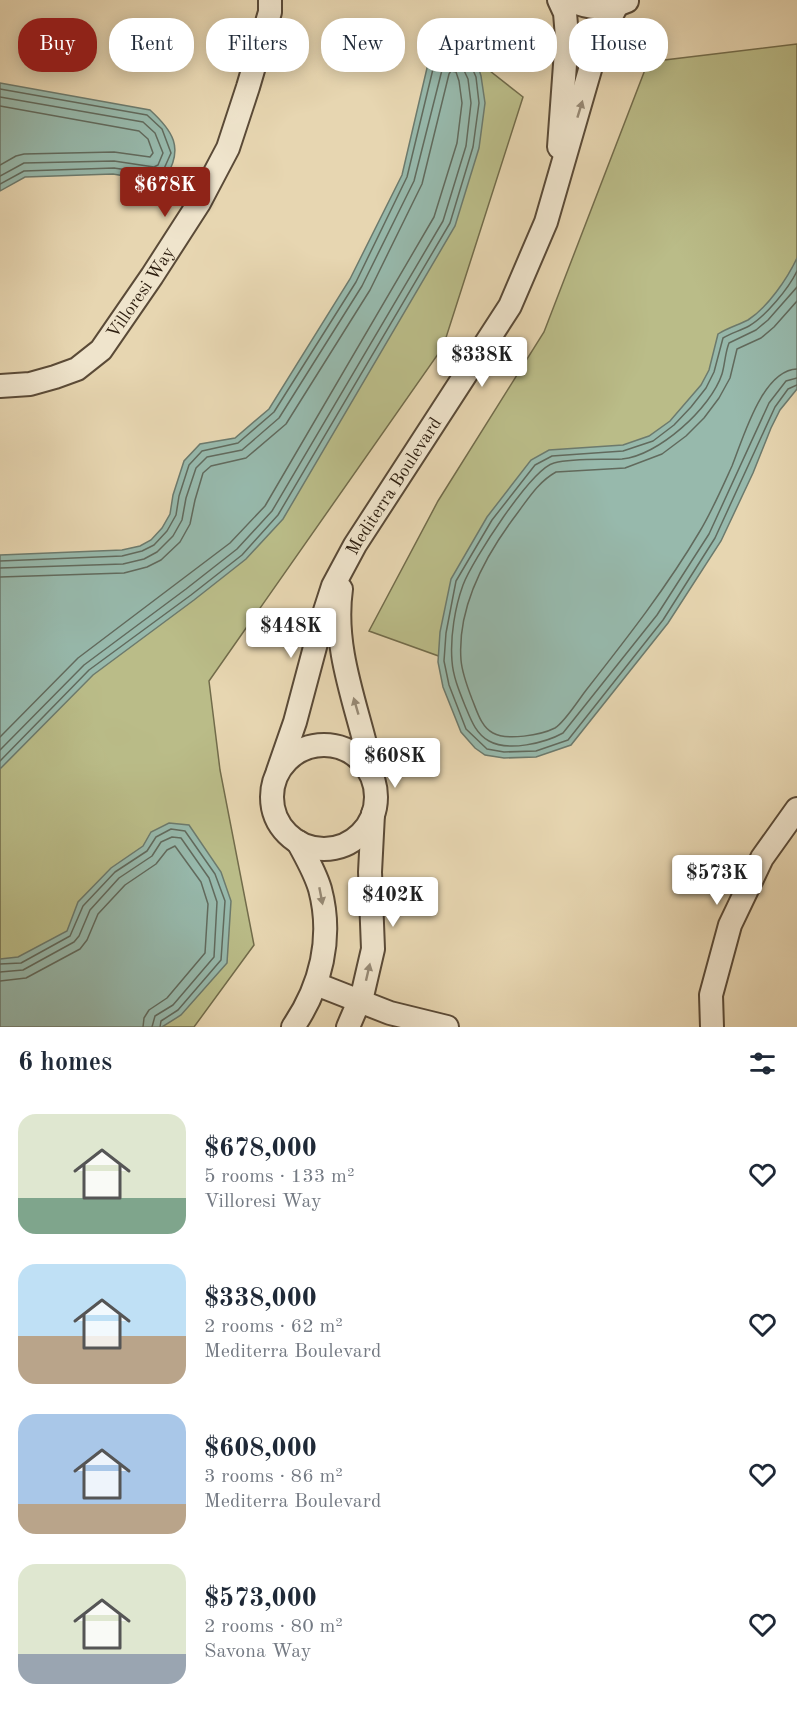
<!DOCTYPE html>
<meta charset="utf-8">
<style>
body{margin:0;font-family:"Old Standard TT",serif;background:#f2f2f3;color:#1f2937;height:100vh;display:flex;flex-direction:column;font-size:22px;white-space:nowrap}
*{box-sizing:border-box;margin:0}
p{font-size:20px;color:#747a83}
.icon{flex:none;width:33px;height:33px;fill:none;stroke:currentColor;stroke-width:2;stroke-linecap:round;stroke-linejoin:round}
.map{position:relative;height:1027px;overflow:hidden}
.side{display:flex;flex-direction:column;background:#fff;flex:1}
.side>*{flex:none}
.top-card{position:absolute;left:18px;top:18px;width:762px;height:54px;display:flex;gap:12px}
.price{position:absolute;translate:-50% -51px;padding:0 14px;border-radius:6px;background:#fff;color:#222;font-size:20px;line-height:39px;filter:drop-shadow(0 2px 3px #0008)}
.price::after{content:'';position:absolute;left:50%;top:36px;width:18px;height:14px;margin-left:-9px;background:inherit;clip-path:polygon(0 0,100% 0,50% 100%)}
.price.on{background:#8f2418;color:#fff}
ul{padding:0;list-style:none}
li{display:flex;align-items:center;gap:18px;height:150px;padding:0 18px}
li span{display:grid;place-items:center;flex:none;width:168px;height:120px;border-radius:18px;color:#555}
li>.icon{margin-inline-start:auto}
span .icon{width:72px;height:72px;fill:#fffc;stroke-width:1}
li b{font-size:26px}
h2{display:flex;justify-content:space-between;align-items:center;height:72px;padding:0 18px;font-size:26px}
.pill{padding:0 21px;border-radius:24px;background:#fff;box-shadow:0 3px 15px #0003;font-size:21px;line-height:54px}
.pill.on{background:#8f2418;color:#fff}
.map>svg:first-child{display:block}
</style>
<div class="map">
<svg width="797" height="1027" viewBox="0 0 797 1027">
<rect width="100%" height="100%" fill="#e7d6b1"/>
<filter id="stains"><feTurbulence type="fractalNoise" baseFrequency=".00333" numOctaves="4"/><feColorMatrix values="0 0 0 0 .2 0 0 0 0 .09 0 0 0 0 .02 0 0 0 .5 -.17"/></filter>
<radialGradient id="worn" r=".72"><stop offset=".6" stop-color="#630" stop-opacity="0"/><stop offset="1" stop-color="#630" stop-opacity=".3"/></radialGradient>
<g fill="#babc88" stroke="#726c4b" stroke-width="1.5">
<path d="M 797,44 L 797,295 L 486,673 L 369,631 L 438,501 L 544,332 L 648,62 Z"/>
<path d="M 476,60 L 523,97 L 443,347 L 209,681 L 220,770 L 254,945 L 194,1027 L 0,1027 L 0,616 L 213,521 L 368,312 Z"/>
</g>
<g fill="#97b9ac" stroke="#6c7a6d" stroke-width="1.5">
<path d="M 443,46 L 468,51 L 476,60 L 481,76 L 485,103 L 479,148 L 455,226 L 283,519 L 246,559 L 194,600 L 93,675 L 0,769 L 0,555 L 122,550 L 140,546 L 151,540 L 162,528 L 170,514 L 173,495 L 184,461 L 200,444 L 235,438 L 269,409 L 350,279 L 402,175 L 427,68 L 434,50 Z"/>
<path d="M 0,83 L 150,110 C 173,131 184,148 166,177 L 154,181 L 113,174 L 25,177 L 0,191 Z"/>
<path d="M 797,258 L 797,389 L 780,410 L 771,428 L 753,473 L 721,541 L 668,623 L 571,745 L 536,757 L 504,758 L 485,755 L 475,748 L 461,732 L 443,687 L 438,662 L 440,632 L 451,579 L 487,517 L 531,460 L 549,450 L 623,445 L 649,436 L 670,421 L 701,385 L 709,370 L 718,334 C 727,328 738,325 748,320 C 768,307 787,279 797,258 Z"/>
<path d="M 169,823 L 189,825 L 221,872 L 231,901 L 227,963 L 181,1015 L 162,1027 L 0,1027 L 0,959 L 18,957 L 67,931 L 78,902 L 111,868 L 143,846 L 151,832 Z"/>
</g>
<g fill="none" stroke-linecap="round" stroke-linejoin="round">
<g stroke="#616a5d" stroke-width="1.5">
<path d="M 0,89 L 147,115 L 162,129 L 171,153 L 163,171 L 154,174 L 114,168 L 24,171 L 0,184"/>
<path d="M 0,97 L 143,122 L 155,133 L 163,153 L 158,165 L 154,167 L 114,161 L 24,163 L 0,176"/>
<path d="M 0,106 L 139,131 L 148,139 L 153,153 L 150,157 L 114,152 L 24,154 L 16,156 L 0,165"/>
<path d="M 797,271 C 789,288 765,317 749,326 C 740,331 731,333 723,338 L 714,372 L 706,388 L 691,407 L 674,425 L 653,441 L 623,451 L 552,456 L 535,465 L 492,520 L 456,581 L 446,633 L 444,661 L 449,685 L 466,729 L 487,749 L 504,752 L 536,751 L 568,740 L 663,620 L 715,538 L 775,407 L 788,389 L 797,385"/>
<path d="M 797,287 L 768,320 L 756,330 L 729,343 C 725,353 725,364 722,374 C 711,408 658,456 622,459 C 601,460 575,458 554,463 C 531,469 472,561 463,585 C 455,607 450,637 452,661 C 453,677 460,693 466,708 C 471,720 476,734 489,741 C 508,752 545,743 563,733 L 657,615 L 709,534 L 769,403 L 786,381 L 797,378"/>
<path d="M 797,301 L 774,327 L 761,338 L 737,349 L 730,378 L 719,398 L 704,418 L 686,436 L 662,454 L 625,468 L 556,472 C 538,482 528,499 516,515 C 485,556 457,607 461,660 C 462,673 467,686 472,699 C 477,711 481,727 493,733 C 507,741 541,735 555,728 C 565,722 579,699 587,689 C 627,638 667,587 700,531 C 712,511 722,488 732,466 C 743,439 762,370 797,369"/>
<path d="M 0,561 L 122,556 L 142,551 L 154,545 L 167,531 L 176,515 L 179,496 L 189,465 L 202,451 L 238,443 L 274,412 L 356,282 L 407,177 L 433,69 L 438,55 L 444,52 L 464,57 L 470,63 L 476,77 L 479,103 L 473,147 L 450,223 L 278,515 L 242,555 L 191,595 L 89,670 L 0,761"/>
<path d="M 0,568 L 123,564 L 144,559 L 157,552 L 173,536 L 182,520 L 186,498 L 196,468 L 207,457 L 242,450 L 279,418 L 362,286 L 414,181 L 444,62 L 447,60 L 461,64 L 468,79 L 471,103 L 466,146 L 443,221 L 272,511 L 237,549 L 186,589 L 84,665 L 0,750"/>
<path d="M 0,577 L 124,573 L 147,567 L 161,560 L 180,542 L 190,524 L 195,500 L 203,473 L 211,466 L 246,458 L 286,424 L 370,290 L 422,184 L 449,74 L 451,71 L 456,72 L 459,81 L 462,103 L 457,143 L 434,217 L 265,506 L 230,543 L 78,658 L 0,737"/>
<path d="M 0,964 L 21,963 L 70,936 L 83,906 L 115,872 L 147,851 L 156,837 L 171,829 L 185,831 L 215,874 L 225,901 L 221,960 L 178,1010 L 161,1021 L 160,1027"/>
<path d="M 0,972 L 23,970 L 74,942 L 79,936 L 90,910 L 119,878 L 152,856 L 161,842 L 172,837 L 181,838 L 209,878 L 217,902 L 214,957 L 173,1005 L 155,1016 L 152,1027"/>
<path d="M 0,981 L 26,978 L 80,949 L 87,940 L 98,914 L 125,885 L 156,864 L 167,850 L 175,846 L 201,882 L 208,904 L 205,953 L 167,998 L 149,1010 L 144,1018 L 143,1027"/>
</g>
<g stroke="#5a4a37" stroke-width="26">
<g id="minor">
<path d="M 571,0 C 590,10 609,9 627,1"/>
<path d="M 559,147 L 567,37 L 565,13 L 559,0"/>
<path id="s1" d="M 0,386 L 30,384 L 55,377 L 77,369 L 101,350 L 152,276 L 199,203 L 228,148 L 248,87 L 270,12 L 270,0"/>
<path d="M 341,589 C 332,653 360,712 372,773"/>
<circle cx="324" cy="797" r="52"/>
<path id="s2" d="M 278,771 L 295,722 L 323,617 L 333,586 L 355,545 L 510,306 L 546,222 L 594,56 L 603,32 L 617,5"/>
<path d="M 316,984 L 390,1013 L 447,1027"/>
<path d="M 293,1027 C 321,986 333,938 320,889 C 315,872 306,857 298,842"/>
<path d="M 348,1027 L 363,992 L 373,949 L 370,872 L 373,814"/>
<path d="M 712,1027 L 711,995 L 730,925 L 762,858 L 797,809"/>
</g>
</g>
<use href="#minor" stroke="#efe4cc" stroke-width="22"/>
</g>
<defs><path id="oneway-solid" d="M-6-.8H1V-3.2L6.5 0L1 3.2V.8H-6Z" transform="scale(1.5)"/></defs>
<g fill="#978a76">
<use href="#oneway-solid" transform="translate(580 109) rotate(-73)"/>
<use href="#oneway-solid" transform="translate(356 706) rotate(-106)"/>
<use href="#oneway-solid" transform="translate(321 896) rotate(79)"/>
<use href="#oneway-solid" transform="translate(368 972) rotate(-77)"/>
</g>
<g text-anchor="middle" stroke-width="6" stroke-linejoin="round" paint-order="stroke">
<g font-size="18" fill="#2b1c0e" stroke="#efe4cc">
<text dy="6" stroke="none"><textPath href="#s1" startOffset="180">Villoresi Way</textPath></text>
<text dy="6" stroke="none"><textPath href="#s2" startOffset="310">Mediterra Boulevard</textPath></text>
</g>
</g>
<rect width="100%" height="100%" filter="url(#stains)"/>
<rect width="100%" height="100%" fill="url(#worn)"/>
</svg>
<b class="price on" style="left:165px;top:218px">$678K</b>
<b class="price" style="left:482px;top:388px">$338K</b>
<b class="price" style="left:291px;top:659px">$448K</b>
<b class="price" style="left:395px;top:789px">$608K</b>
<b class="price" style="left:717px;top:906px">$573K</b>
<b class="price" style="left:393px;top:928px">$402K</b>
<div class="top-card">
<a class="pill on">Buy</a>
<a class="pill">Rent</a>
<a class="pill">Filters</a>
<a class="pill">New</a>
<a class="pill">Apartment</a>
<a class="pill">House</a>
</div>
</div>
<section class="side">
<h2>6 homes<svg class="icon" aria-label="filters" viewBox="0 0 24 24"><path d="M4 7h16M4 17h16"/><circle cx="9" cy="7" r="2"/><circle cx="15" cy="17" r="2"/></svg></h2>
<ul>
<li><span style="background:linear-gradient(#dfe7d0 70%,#7fa58c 0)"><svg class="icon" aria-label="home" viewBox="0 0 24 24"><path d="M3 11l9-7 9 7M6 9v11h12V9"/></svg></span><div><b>$678,000</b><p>5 rooms · 133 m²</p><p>Villoresi Way</p></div><svg class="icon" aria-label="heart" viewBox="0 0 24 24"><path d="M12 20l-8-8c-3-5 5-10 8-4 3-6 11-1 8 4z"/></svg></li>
<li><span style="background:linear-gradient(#bfe0f5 60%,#b9a48a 0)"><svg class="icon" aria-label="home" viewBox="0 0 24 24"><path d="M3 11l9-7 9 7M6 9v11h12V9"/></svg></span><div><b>$338,000</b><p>2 rooms · 62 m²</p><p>Mediterra Boulevard</p></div><svg class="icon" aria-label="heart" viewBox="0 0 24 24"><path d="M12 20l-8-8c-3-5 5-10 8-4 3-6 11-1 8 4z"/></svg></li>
<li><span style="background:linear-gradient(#a9c7e8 75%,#b9a48a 0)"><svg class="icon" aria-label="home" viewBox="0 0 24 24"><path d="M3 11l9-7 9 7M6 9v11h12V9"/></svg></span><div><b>$608,000</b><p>3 rooms · 86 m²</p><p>Mediterra Boulevard</p></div><svg class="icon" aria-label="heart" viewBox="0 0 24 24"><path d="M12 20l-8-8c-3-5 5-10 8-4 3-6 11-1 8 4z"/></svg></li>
<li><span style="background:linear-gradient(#dfe7d0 75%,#9aa5b1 0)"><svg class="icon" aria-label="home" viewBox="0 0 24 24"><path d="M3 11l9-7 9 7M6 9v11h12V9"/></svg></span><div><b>$573,000</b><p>2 rooms · 80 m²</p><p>Savona Way</p></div><svg class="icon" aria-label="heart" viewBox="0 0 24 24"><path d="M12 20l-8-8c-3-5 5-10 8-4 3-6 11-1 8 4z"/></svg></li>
</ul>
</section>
